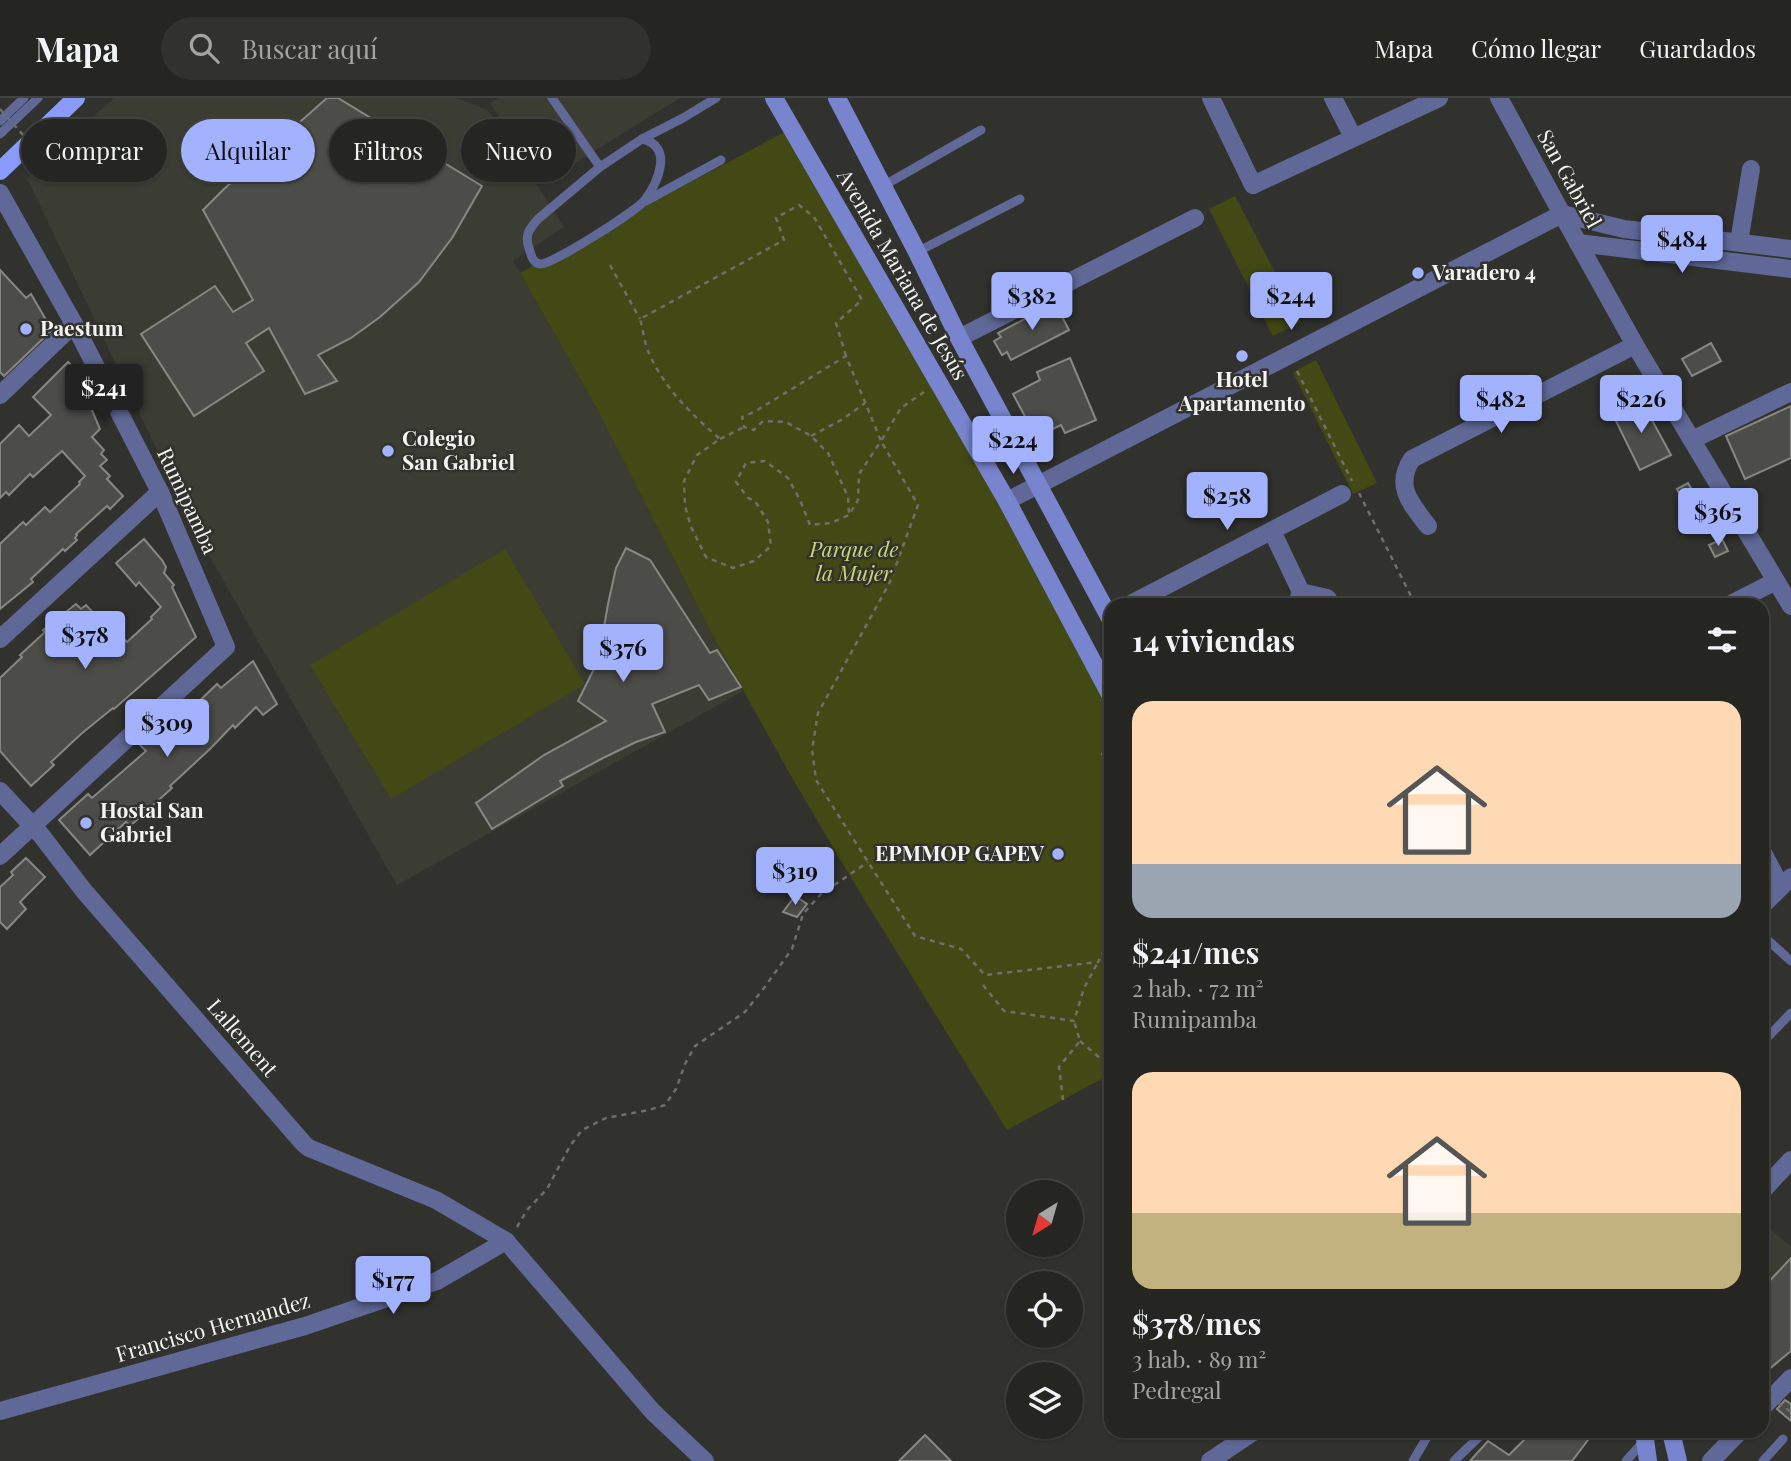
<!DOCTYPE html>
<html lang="es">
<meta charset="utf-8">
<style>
body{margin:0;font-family:"Playfair Display",serif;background:#31322f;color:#f1f3f6;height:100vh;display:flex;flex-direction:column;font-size:26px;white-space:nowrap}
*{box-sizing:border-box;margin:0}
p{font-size:23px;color:#a3a5a5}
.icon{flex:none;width:38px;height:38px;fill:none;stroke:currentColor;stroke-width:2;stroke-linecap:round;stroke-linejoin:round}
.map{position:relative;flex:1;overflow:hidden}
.side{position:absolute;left:1104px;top:500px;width:665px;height:840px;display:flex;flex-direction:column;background:#252622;border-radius:21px;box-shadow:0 2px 5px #0004,0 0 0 2px #424340}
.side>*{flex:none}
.hud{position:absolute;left:21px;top:21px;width:665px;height:63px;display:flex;gap:14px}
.needle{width:46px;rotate:217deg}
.controls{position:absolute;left:1006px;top:1082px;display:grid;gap:14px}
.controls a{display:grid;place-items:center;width:77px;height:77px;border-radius:50%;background:#252622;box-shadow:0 2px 5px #0004,0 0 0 2px #424340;font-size:35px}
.price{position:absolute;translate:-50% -60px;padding:0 16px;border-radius:7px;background:#a3b2fd;color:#111;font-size:23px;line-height:46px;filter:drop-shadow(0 2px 4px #0008)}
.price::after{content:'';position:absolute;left:50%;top:42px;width:21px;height:16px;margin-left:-10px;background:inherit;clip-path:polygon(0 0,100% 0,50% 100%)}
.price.current{background:#222;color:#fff}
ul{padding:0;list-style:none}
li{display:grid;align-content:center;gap:14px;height:371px;padding:0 28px}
li span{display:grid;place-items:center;height:217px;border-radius:21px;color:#555}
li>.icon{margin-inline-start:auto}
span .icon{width:126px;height:126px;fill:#fffc;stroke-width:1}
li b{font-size:30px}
h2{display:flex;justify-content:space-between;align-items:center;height:84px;padding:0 28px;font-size:30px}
.tag{padding:0 24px;border-radius:32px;background:#252622;box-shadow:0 2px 5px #0004,0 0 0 2px #424340;font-size:24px;line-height:63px}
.tag.current{background:#a3b2fd;color:#111}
header{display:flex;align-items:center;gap:42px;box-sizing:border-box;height:98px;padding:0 35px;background:#252622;border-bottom:2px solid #424340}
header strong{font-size:33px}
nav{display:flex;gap:38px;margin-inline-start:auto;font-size:24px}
.search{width:490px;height:63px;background:#31322f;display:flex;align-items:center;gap:18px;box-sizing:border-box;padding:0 24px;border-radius:38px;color:#a3a5a5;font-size:26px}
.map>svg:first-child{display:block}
</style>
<header>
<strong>Mapa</strong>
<div class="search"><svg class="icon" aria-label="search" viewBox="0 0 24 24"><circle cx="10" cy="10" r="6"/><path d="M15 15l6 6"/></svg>Buscar aquí</div>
<nav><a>Mapa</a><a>Cómo llegar</a><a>Guardados</a></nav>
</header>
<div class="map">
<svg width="1791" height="1363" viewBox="0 0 1791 1363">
<rect width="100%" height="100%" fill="#31322e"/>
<g fill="#3b3d33">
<path d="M 114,0 L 456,0 L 488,12 L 564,129 L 513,163 L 596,309 L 713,538 L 743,593 L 397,787 L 199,440 L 27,80 Z"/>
<path d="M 499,0 L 680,0 L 541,86 L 490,5 Z"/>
<path d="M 1762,1124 L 1791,1149 L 1791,1160 L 1762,1191 Z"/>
</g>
<g fill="#424914">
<path d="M 792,30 L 938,285 L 1111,610 L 1111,976 L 1007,1032 L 851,780 L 787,671 L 713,538 L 596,309 L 520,175 Z"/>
<path d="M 1235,98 L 1301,224 L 1273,238 L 1209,111 Z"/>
<path d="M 1316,262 L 1377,385 L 1353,396 L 1293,274 Z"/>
<path d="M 505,451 L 585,586 L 391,701 L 310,567 Z"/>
</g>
<g fill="#4c4d48" stroke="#878883" stroke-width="2">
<path d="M 327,0 L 338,0 L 482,88 L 452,140 L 419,184 L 380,219 L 351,240 L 318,257 L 337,283 L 305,296 L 269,230 L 246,245 L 264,273 L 194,318 L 141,236 L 215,188 L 233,214 L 253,202 L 203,112 L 224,91 Z"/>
<path d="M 0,172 L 26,200 L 31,196 L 52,232 L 4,278 L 0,274 Z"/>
<path d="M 1055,205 L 1069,232 L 1011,262 L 1007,254 L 1002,257 L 994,243 L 1001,239 L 998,235 Z"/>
<path d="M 1711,245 L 1721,263 L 1692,278 L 1682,261 Z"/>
<path d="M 1070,260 L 1096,322 L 1065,335 L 1061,327 L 1036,339 L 1013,296 L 1040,282 L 1037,274 Z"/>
<path d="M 68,264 L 74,270 L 100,331 L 92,339 L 104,352 L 101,356 L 107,362 L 100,368 L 110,378 L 107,381 L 123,398 L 110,411 L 107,408 L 76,436 L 77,437 L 75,440 L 77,442 L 65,453 L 63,451 L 31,481 L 33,484 L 0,511 L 0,446 L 23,424 L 26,427 L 45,409 L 50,414 L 80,386 L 79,384 L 85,378 L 62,353 L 33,379 L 30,376 L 9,397 L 6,394 L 0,400 L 0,346 L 19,327 L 29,338 L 51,317 L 33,299 Z"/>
<path d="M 1641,302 L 1671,357 L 1640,372 L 1613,317 Z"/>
<path d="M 1791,308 L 1791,360 L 1745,381 L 1726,338 Z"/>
<path d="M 1688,385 L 1709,422 L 1696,429 L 1677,391 Z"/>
<path d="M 144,441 L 162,462 L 166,469 L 164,475 L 174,487 L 172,489 L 196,539 L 114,611 L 113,610 L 81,636 L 51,664 L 54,667 L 31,688 L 0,653 L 0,580 L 22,559 L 20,557 L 45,534 L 43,532 L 76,506 L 81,511 L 86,507 L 120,543 L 123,540 L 127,544 L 152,521 L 151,519 L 161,509 L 139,484 L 136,488 L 116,465 Z"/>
<path d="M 1722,441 L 1728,453 L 1715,459 L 1709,447 Z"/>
<path d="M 626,450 L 650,462 L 710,555 L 717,552 L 741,589 L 709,602 L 699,587 L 652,606 L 665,634 L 636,644 L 603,660 L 560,683 L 563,688 L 492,731 L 476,705 L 544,657 L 606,623 L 578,603 L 594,571 L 600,552 L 608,506 L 616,470 Z"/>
<path d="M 253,563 L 277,606 L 263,617 L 256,609 L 235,630 L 233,627 L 210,651 L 170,688 L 172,690 L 130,728 L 126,724 L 90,757 L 59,722 L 88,696 L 92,700 L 146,653 L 140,647 L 151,636 L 158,643 L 217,586 L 221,590 Z"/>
<path d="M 26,760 L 45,779 L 20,804 L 26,811 L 7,831 L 0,824 L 0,789 L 13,777 L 11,774 Z"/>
<path d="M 795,798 L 807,806 L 797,819 L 783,814 Z"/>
<path d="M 1791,1160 L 1791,1253 L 1762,1277 L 1762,1191 Z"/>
<path d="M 1785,1302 L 1791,1306 L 1791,1323 L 1777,1311 Z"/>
<path d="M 1532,1334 L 1594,1334 L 1572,1363 L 1470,1363 L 1488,1343 L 1509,1357 Z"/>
<path d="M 925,1337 L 951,1363 L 899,1363 Z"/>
</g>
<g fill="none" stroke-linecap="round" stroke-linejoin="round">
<g stroke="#6e6f6b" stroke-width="2.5" stroke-dasharray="5 5" stroke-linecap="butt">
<path d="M 610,167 L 640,221"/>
<path d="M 846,258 L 836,225 L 862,202 L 814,119 L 799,107 L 776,120 L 784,142 L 640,221 C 643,231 644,243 648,253 C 663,289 691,316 720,341 L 697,357 L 684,383 L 685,408 L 691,429 L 706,459 L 733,470 L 754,463 L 771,448 L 768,424 L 755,403 L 748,400 L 736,384 L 746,365 L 765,363 L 788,380 L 800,402 L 810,427 L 831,425 L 849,417 L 858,402 L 859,376 L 881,343 L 846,258 L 754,314 L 742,319 L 744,329 L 754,332 L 763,323 L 786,324 L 811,338 L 828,355 L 848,399 L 849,417"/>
<path d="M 1297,273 L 1352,383"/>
<path d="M 924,294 L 901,310 L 881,343 L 918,407 L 890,484 L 818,615 L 812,652 L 816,682 L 915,838 L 961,851 L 985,877 L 1098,864 L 1106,849"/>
<path d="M 811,338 L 843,321 L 865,305"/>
<path d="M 720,341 L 744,329"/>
<path d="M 1359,395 L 1416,508"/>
<path d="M 1111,649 L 1102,656 L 1111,669"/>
<path d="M 983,887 L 1004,913 L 1074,923 L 1084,890 L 1098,864"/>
<path d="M 1080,943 L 1100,960 L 1111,964"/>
<path d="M 1063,1002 L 1059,969 L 1080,943 L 1074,923"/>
<path d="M 517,1129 L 527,1112 L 547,1091 L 570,1048 L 582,1032 L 606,1020 L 649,1012 L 665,1007 L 676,991 L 685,966 L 695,948 L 745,914 L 764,890 L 792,851 L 803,816 L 821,796 L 868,764"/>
</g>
<g stroke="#5f6896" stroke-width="9">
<path d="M 552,0 L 600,69"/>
<path d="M 0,23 L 24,0"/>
<path d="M 0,36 L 38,0"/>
<path d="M 642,41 C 674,48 658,84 645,102 C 638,112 550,168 540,166 C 532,165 531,156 529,150 C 524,137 530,130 538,121 L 600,69 Z"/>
<path d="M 642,41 L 683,20 L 716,0"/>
<path d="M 883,88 L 981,32"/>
<path d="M 646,103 L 721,62"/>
<path d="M 917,154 L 1020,101"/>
<path d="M 1762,837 L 1791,863"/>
<path d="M 1111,839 L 1111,838"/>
<path d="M 1762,945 L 1791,915"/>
<path d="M 1413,1363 L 1430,1334"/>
<path d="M 1454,1363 L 1484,1334"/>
<path d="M 1626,1363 L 1644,1343"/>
<path d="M 1763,1363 L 1783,1341"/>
</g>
<g stroke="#5f6896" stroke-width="18">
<path d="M 1211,0 L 1253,87 L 1439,0"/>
<path d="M 1333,0 L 1353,39"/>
<path d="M 1499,0 L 1562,116 L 1635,247 L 1791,508"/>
<path d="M 0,95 L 74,226 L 160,394 L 226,549 L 0,758"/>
<path d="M 1739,144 L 1751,71"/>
<path d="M 1578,145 L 1791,171"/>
<path d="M 959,240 L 1195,120"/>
<path d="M 0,297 L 74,226"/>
<path d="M 1692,342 L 1791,294"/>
<path d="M 1007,403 L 1562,116 L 1624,131 L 1791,151"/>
<path d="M 1428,428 C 1411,406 1394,388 1412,361 L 1635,247"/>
<path d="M 1272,433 L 1301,494 L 1296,508"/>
<path d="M 1301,494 L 1327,500 L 1331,505 L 1330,508"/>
<path d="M 1127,508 L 1342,396"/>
<path d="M 1727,508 L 1776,483"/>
<path d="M 0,541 L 160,394"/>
<path d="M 0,693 L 41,737 L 84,793 L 304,1046 L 309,1050 L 436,1102 L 506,1143"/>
<path d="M 1762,753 L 1781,789"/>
<path d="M 1762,808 L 1791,779"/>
<path d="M 1762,1093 L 1791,1062"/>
<path d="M 1762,1310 L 1791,1280"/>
<path d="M 0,1313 L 305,1228 L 437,1183 L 506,1143 L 653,1314 L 705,1363"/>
<path d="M 1210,1363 L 1253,1334"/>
<path d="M 1711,1363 L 1739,1334"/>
</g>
<g stroke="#7885ce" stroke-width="18">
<path d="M 774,0 L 1007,403 L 1111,598"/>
<path d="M 837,0 L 917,154 L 959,240 L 1111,522"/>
<path d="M 1644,1334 L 1648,1363"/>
<path d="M 1671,1334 L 1678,1363"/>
</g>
<path stroke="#8b9bfa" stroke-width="18" d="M 0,73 L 76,0"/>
<g stroke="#6e6f6b" stroke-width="2.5" stroke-dasharray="5 5" stroke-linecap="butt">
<path d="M 0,11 L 39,55"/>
<path d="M 1762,1293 L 1791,1314"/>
</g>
</g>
<g fill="#a3b2fd" stroke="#31322e" stroke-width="2.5">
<circle cx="1418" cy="175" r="7"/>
<circle cx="26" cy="231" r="7"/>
<circle cx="1242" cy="258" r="7"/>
<circle cx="388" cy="353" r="7"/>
<circle cx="86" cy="725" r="7"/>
<circle cx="1058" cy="756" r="7"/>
</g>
<g text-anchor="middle" stroke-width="5" stroke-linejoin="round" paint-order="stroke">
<g font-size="21" fill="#f4f4f1" stroke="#31322e">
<text transform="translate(1569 81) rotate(61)" y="7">San Gabriel</text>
<text transform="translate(902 177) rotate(60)" y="7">Avenida Mariana de Jesús</text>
<text transform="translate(187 403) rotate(65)" y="7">Rumipamba</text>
<text transform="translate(242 940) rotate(49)" y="7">Lallement</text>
<text transform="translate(213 1230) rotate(-16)" y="7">Francisco Hernandez</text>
</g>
<g font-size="21" font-weight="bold" fill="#f4f4f1" stroke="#31322e" text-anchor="start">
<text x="1432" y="182">Varadero 4</text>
<text x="40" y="238">Paestum</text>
<text x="1242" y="289" text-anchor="middle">Hotel<tspan x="1242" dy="24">Apartamento</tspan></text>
<text x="402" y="348">Colegio<tspan x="402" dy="24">San Gabriel</tspan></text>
<text x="100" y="720">Hostal San<tspan x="100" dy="24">Gabriel</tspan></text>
<text x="1044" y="763" text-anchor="end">EPMMOP GAPEV</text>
</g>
<g font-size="21" font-style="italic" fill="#c9d96e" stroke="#31322e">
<text x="854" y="459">Parque de<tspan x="854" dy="24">la Mujer</tspan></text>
</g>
</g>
</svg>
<div class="controls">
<a><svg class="needle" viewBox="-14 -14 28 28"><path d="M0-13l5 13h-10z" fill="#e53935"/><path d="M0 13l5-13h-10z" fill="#a3a5a5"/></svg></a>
<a><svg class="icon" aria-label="locate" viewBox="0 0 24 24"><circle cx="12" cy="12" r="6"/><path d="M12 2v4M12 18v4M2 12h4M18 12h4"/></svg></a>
<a><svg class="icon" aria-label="layers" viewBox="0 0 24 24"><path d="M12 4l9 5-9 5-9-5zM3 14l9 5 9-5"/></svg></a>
</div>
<b class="price" style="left:1682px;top:177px">$484</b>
<b class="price" style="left:1032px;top:234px">$382</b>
<b class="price" style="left:1291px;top:234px">$244</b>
<b class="price current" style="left:104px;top:326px">$241</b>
<b class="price" style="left:1501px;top:337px">$482</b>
<b class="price" style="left:1641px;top:337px">$226</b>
<b class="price" style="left:1013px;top:378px">$224</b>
<b class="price" style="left:1227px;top:434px">$258</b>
<b class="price" style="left:1718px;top:450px">$365</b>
<b class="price" style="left:85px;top:573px">$378</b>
<b class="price" style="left:623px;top:586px">$376</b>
<b class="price" style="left:167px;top:661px">$309</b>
<b class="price" style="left:795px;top:809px">$319</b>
<b class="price" style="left:393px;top:1218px">$177</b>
<div class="hud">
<a class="tag">Comprar</a>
<a class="tag current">Alquilar</a>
<a class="tag">Filtros</a>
<a class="tag">Nuevo</a>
</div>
<section class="side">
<h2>14 viviendas<svg class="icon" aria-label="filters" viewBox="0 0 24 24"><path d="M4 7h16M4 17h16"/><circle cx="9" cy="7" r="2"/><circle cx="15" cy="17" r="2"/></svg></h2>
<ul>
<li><span style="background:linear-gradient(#ffd9b3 75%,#9aa5b1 0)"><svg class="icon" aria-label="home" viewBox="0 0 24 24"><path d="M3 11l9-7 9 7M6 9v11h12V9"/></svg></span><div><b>$241/mes</b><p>2 hab. · 72 m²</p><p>Rumipamba</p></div></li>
<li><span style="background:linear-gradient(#ffd9b3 65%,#c2b280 0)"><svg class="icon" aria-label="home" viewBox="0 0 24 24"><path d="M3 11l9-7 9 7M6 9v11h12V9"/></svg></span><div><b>$378/mes</b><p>3 hab. · 89 m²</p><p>Pedregal</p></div></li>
</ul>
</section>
</div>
